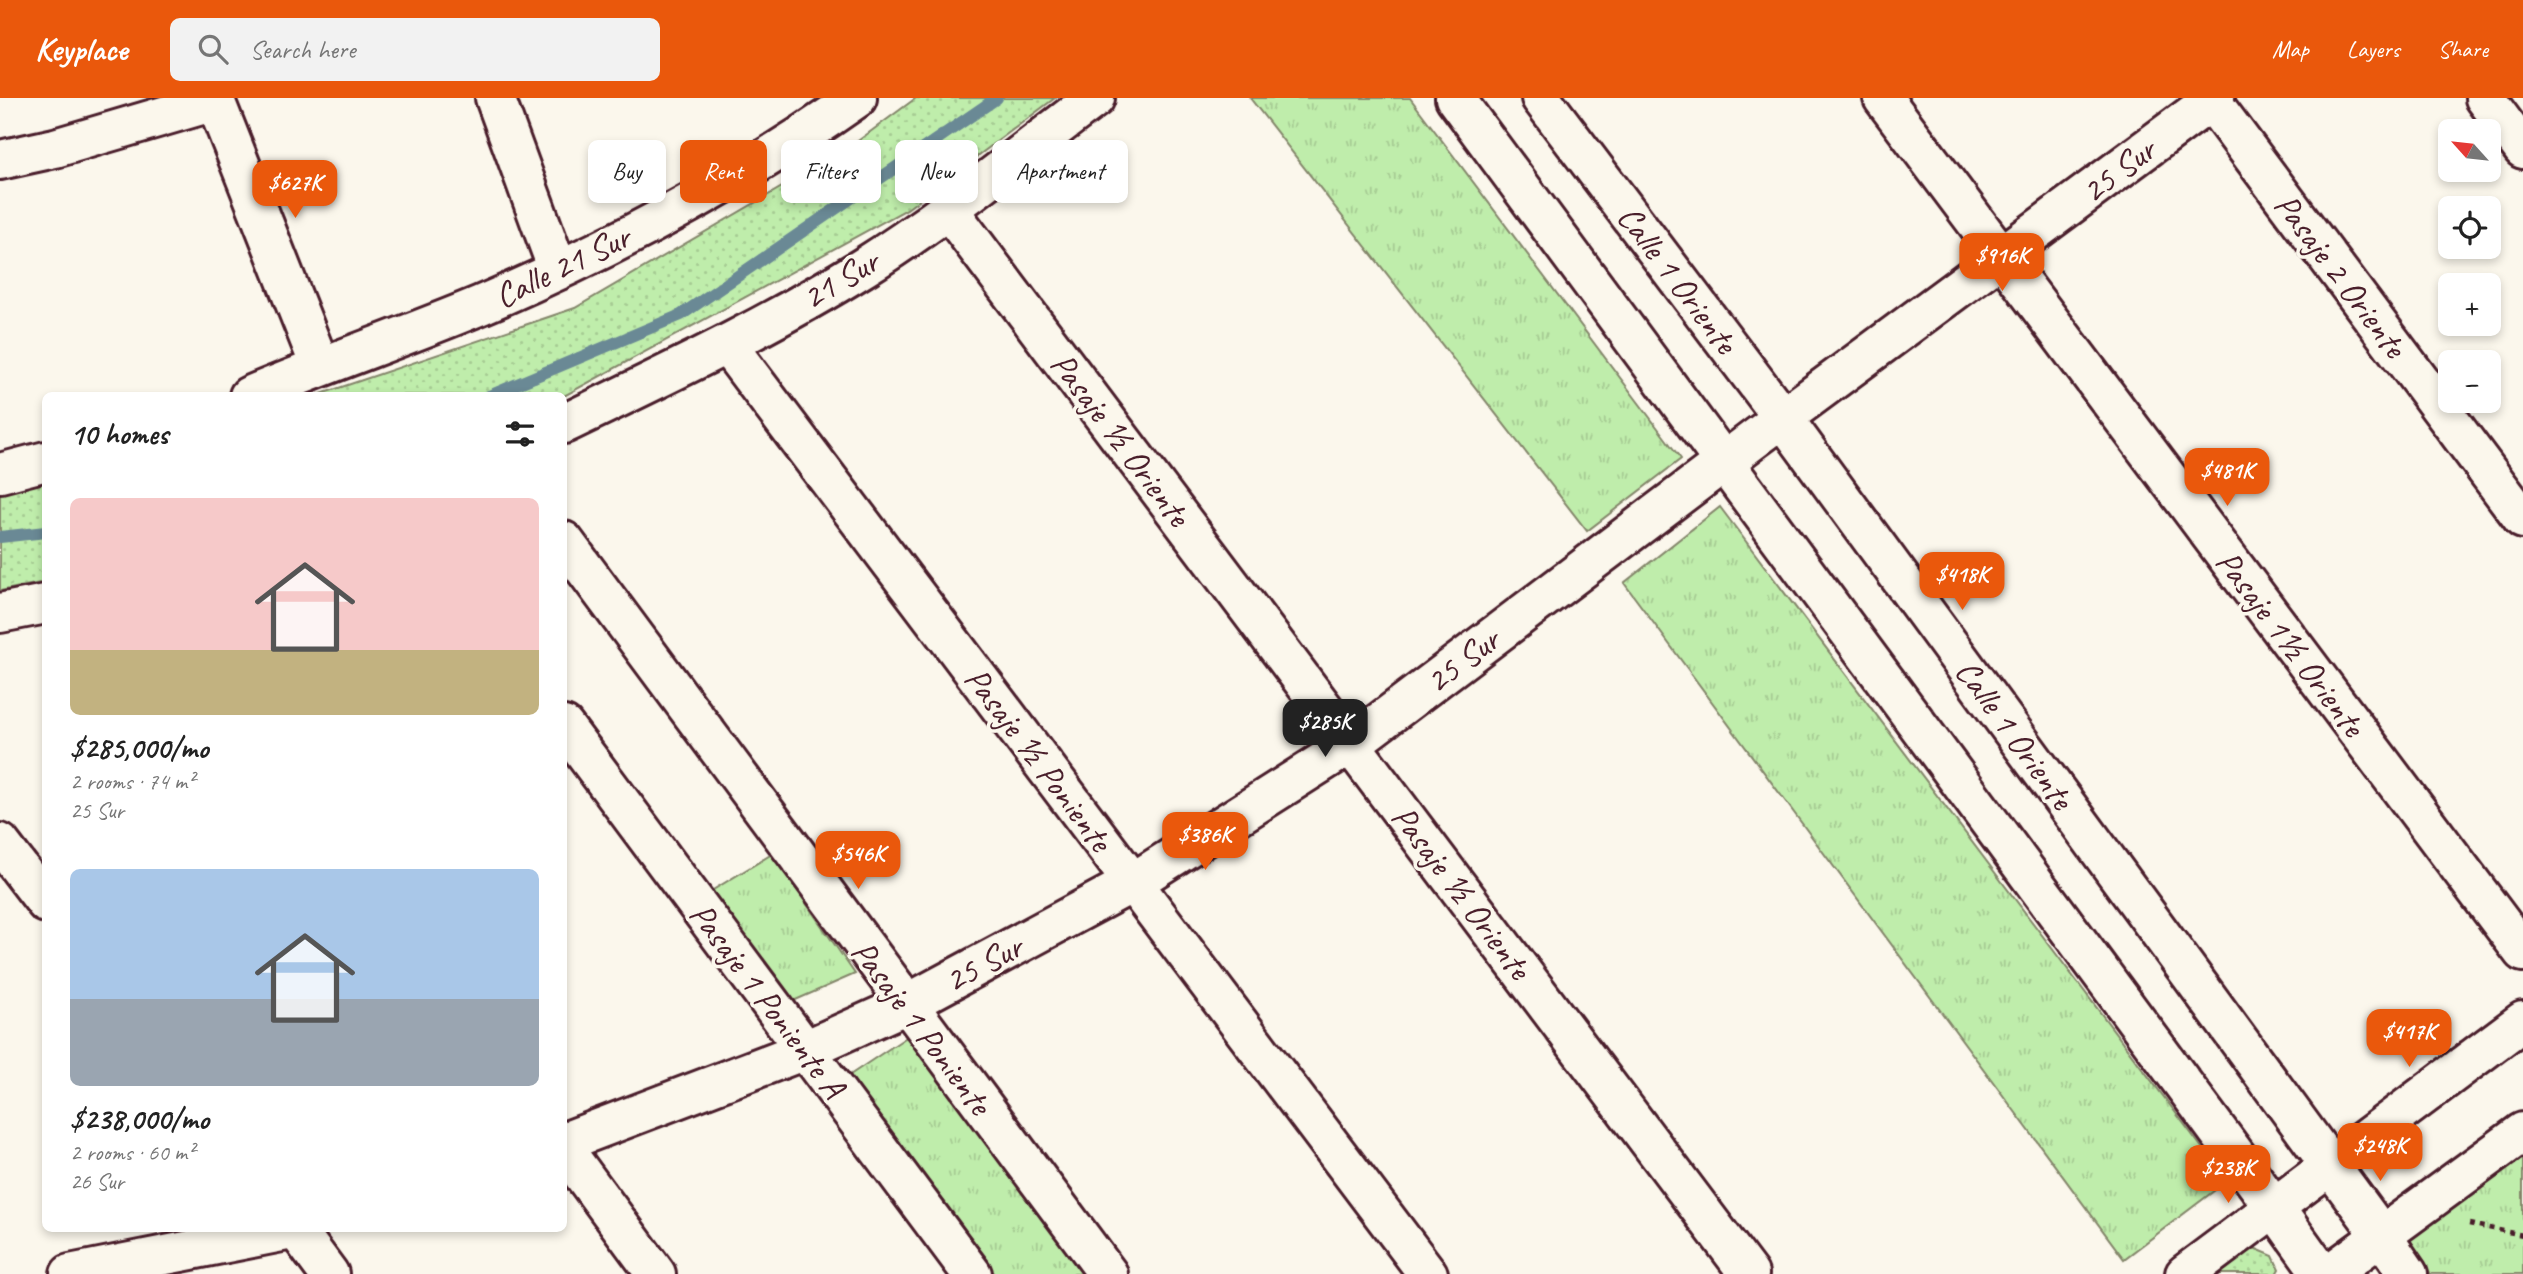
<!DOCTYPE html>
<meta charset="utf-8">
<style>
body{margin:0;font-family:Caveat,sans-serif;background:#f2f2f2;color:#222;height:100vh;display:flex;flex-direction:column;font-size:26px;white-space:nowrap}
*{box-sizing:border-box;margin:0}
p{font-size:23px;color:#767676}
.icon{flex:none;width:38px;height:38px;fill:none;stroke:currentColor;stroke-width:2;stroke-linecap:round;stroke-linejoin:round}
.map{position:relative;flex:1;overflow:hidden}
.panel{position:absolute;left:42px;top:294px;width:525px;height:840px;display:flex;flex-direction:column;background:#fff;border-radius:10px;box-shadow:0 4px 10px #0003}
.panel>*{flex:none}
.guide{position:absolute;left:588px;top:42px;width:665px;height:63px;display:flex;gap:14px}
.needle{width:46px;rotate:297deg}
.fabs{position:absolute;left:2438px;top:21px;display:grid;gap:14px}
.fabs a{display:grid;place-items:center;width:63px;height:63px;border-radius:10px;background:#fff;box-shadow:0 4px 10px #0003;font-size:35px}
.price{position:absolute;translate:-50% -60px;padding:0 16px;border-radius:14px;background:#ea580c;color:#fff;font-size:23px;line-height:46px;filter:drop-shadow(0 2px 4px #0008)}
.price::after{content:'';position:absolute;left:50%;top:42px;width:21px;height:16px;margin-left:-10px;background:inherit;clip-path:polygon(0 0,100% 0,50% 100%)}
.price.active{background:#222;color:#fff}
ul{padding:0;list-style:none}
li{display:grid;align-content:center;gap:14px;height:371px;padding:0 28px}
li span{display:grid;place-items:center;height:217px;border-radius:10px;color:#555}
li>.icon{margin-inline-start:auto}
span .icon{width:126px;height:126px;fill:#fffc;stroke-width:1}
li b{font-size:30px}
h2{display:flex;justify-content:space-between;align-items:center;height:84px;padding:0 28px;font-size:30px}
.tag{padding:0 24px;border-radius:10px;background:#fff;box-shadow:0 4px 10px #0003;font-size:24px;line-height:63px}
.tag.active{background:#ea580c;color:#fff}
header{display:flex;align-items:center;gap:42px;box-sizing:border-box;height:98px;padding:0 35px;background:#ea580c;color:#fff}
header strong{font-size:33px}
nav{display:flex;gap:38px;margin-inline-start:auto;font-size:24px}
.search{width:490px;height:63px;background:#f2f2f2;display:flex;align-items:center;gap:18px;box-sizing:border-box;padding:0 24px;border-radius:10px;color:#767676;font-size:26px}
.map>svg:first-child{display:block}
</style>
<header>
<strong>Keyplace</strong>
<div class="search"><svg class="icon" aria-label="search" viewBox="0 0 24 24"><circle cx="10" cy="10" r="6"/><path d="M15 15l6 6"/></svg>Search here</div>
<nav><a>Map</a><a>Layers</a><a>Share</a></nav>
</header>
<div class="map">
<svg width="2523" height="1176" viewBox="0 0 2523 1176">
<defs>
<pattern id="grass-dots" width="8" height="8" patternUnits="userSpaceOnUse" patternTransform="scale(1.75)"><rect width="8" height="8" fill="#bfedab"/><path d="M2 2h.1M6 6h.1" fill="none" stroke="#a6cb93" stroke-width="1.8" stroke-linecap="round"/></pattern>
<pattern id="park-tufts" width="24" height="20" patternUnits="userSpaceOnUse" patternTransform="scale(1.75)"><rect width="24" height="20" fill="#bfedab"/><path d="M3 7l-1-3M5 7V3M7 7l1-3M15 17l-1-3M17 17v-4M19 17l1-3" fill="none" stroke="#a6cb93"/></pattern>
</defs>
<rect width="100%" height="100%" fill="#fbf7ec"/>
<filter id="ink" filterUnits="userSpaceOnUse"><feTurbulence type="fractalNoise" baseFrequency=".0143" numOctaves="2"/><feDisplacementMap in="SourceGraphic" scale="14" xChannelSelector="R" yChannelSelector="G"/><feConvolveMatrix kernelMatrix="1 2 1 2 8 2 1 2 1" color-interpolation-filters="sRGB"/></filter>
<g filter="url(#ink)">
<g fill="url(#grass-dots)" stroke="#84866b" stroke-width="2">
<path d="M 916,0 L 1055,0 L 907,111 L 564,298 L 318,297 L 575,210 L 847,51 Z"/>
<path d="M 45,378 L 45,484 L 0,493 L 0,388 Z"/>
<path d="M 2254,1150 L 2273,1158 L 2279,1171 L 2276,1176 L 2214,1176 Z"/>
</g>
<g fill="url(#park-tufts)" stroke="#84866b" stroke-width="2">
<path d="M 1250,0 L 1410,0 L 1681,361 L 1587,433 Z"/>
<path d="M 1720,409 L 2227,1083 L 2124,1161 L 1624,485 Z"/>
<path d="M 772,756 L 855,876 L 791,904 L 708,795 Z"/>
<path d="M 914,934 L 1096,1176 L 987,1176 L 841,983 Z"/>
<path d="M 2523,1021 L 2523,1176 L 2431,1176 L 2391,1119 Z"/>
</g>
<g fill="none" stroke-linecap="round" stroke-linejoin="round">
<g stroke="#6a8995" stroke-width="12">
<path d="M 489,298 L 681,217 L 997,0"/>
<path d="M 0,439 L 46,434"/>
</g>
<g stroke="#4a1f2b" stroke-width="44">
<g id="street">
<path d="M 214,0 L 320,268"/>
<path d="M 495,0 L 558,172"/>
<path d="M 1883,0 L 2523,854"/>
<path d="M 2209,0 L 2523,421"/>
<path d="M 2485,0 L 2523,51"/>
<path d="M 0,62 L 55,50 L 215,3"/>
<path d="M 948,111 L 1749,1176"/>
<path d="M 727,247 L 1428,1176"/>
<path d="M 249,298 C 325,266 404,239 481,207 C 612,151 741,82 857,0"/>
<path d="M 564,326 C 665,277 768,229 864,169 C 945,118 1019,57 1095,0"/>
<path d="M 0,375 L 46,363"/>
<path d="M 564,443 L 1108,1176"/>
<path d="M 0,515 L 46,506"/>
<path d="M 564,628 L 972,1176"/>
<path d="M 0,745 L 46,805"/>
<path d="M 564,1044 L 805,952 L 905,907 L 1132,785 L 1351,646 L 1753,342 L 2215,0"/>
<path d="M 564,1051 L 656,1176"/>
<path d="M 2274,1109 L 2322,1176"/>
<path d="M 295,1130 L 329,1176"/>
<path d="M 2382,1138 L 2408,1176"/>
<path d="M 70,1176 L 302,1130"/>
</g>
</g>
<g stroke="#4a1f2b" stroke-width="44">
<g id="secondary">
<path d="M 1455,0 L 2274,1109"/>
<path d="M 1541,0 L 1783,320 L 2382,1138"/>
<path d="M 2185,1176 L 2523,923"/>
<path d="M 2329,1176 L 2523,1034"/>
</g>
</g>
<path stroke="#4a1f2b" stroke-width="4.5" stroke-dasharray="5 5" stroke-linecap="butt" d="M 2469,1126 L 2523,1137"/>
<use href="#street" stroke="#fbf7ec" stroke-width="38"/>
<use href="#secondary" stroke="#fbf7ec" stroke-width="38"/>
</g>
</g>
<g text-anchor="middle" stroke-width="7" stroke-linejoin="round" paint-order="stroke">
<g font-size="35" fill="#4a1f2b" stroke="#fbf7ec">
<text transform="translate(2118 72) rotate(-37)" y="12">25 Sur</text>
<text transform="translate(562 168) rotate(-26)" y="12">Calle 21 Sur</text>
<text transform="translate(2341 177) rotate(53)" y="12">Pasaje 2 Oriente</text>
<text transform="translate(840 181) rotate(-31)" y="12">21 Sur</text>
<text transform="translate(1678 181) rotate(53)" y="12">Calle 1 Oriente</text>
<text transform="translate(1121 341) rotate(53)" y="12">Pasaje ½ Oriente</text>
<text transform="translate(2291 545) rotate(53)" y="12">Pasaje 1½ Oriente</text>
<text transform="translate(1462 562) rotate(-37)" y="12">25 Sur</text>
<text transform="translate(2015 636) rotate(54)" y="12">Calle 1 Oriente</text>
<text transform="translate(1039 661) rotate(53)" y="12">Pasaje ½ Poniente</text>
<text transform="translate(1462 794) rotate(53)" y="12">Pasaje ½ Oriente</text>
<text transform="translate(983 865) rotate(-28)" y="12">25 Sur</text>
<text transform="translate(768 902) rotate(53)" y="12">Pasaje 1 Poniente A</text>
<text transform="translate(922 929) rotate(53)" y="12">Pasaje 1 Poniente</text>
</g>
</g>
</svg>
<div class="fabs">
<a><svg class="needle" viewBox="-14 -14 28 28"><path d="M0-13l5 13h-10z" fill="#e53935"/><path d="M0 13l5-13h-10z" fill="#767676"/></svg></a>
<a><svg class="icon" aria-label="locate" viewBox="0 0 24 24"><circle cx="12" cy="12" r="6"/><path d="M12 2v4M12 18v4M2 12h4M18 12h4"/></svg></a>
<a>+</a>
<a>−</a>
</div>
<b class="price" style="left:295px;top:122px">$627K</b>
<b class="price" style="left:2002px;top:195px">$916K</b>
<b class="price" style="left:2227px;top:410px">$481K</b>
<b class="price" style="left:1962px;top:514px">$418K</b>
<b class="price active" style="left:1325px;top:661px">$285K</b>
<b class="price" style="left:1205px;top:774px">$386K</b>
<b class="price" style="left:858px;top:793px">$546K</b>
<b class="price" style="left:2409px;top:971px">$417K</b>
<b class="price" style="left:2380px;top:1085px">$248K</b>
<b class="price" style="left:2228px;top:1107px">$238K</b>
<div class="guide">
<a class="tag">Buy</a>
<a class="tag active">Rent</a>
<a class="tag">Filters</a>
<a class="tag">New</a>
<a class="tag">Apartment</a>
</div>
<section class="panel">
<h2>10 homes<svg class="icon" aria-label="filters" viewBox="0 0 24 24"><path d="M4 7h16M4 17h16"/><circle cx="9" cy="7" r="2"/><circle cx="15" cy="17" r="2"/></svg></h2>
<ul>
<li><span style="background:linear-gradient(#f6c9c9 70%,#c2b280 0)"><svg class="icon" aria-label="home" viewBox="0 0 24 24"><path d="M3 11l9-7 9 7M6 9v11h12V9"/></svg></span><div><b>$285,000/mo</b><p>2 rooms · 74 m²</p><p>25 Sur</p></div></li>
<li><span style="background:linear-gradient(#a9c7e8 60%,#9aa5b1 0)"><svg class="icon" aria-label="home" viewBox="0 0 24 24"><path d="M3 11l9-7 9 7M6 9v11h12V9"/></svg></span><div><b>$238,000/mo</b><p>2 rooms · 60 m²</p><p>26 Sur</p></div></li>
</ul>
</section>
</div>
